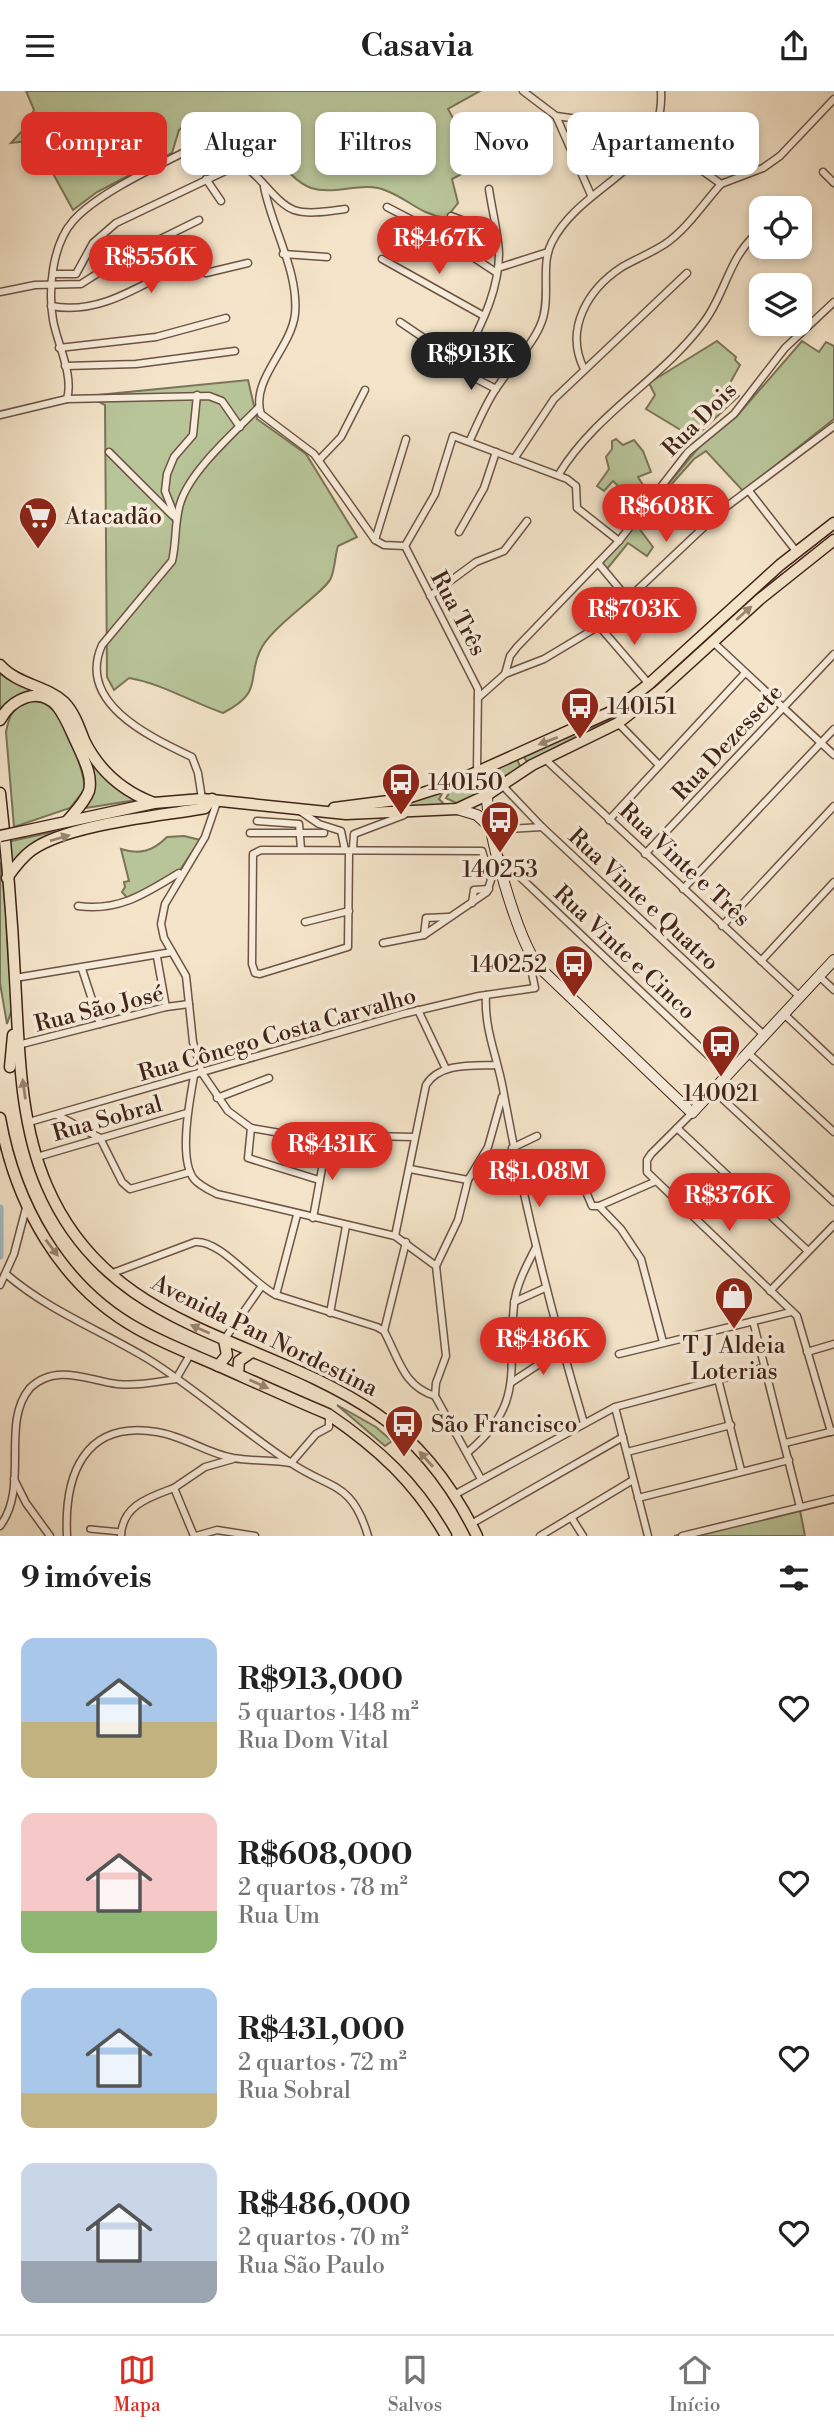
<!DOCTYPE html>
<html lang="pt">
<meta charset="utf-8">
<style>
body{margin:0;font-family:"Libre Bodoni",serif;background:#f6f6f6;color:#222;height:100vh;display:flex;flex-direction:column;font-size:26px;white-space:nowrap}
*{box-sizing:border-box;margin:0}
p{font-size:23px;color:#767676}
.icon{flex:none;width:38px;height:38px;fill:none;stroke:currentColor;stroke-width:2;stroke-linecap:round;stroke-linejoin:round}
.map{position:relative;height:1445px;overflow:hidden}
.sheet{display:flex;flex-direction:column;background:#fff;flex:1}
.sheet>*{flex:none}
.guide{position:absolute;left:21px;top:21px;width:793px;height:63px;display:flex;gap:14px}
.tools{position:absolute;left:749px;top:105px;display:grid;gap:14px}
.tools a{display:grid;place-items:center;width:63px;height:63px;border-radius:14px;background:#fff;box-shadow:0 4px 10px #0003;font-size:35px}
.price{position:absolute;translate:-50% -60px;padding:0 16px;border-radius:24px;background:#d93025;color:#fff;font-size:23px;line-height:46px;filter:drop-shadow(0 2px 4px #0008)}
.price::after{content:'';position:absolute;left:50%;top:42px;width:21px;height:16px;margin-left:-10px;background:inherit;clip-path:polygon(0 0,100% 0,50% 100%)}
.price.selected{background:#222;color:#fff}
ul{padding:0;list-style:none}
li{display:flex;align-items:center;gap:21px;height:175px;padding:0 21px}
li span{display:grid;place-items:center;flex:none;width:196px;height:140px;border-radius:14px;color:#555}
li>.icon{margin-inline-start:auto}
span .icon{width:84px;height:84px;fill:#fffc;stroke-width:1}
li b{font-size:30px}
h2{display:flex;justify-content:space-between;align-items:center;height:84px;padding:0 21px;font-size:30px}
.chip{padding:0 24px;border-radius:14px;background:#fff;box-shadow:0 4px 10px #0003;font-size:24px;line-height:63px}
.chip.selected{background:#d93025;color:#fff}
header{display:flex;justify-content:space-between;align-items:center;height:91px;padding:0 21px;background:#fff;font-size:32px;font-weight:600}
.dock{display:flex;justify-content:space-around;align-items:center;height:98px;border-top:2px solid #e0e0e0;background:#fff;font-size:19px;color:#767676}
.dock a{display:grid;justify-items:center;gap:4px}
.dock .selected{color:#d93025}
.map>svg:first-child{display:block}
</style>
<header><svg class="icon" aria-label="menu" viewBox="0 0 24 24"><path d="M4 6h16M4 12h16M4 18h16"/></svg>Casavia<svg class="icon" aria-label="share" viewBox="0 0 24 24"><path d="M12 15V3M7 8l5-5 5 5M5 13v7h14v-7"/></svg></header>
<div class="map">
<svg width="834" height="1445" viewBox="0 0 834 1445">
<rect width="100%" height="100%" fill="#f4e4c9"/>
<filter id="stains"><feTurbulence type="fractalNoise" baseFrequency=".00286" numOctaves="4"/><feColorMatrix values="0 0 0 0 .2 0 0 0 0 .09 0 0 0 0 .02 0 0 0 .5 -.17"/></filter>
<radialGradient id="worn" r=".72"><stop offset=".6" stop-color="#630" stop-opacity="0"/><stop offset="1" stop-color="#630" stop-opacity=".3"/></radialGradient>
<g fill="#b8c599" stroke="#7c7458" stroke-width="2">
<path d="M 26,0 L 480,0 L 448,18 L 459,38 L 474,32 L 496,37 L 503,51 L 496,65 L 452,88 L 458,112 L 446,127 C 419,123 410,109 387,100 C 363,89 335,105 311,97 C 295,91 281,73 270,60 L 242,67 L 221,64 L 203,23 L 179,39 L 172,62 L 97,101 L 73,119 L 50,77 L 41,51 L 30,46 L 27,50 L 11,52 L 25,37 L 34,19 Z"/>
<path d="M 717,250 L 736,266 L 735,269 L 740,274 L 729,294 L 739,305 L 694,347 L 646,318 L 655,304 L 649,292 Z"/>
<path d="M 802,250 L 819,261 L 826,251 L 834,255 L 834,328 L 743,400 L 706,360 L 694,368 L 661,405 L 663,410 L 638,436 L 653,456 L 647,465 L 628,452 L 607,478 L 600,475 L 699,356 L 737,325 Z"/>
<path d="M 248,289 L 257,328 L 306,363 L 357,446 L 338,455 C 335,465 335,477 331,487 C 325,501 275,533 262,556 C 245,586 266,600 223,622 C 191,611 163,593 129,587 L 114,599 L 107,586 L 105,314 L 88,305 Z"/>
<path d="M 616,348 L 623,354 L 634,349 L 643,360 L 651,381 L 638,386 L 643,394 L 639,400 L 626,403 L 613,390 L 604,400 L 597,395 L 609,378 L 606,366 L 612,358 L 612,350 Z"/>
<path d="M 0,582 L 50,604 L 81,647 L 136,709 L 86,717 L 94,699 L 53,609 L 15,608 L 0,617 Z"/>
<path d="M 27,610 C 37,610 44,610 52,618 C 67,631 83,678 85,698 L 70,717 L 14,736 L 6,641 C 9,625 12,618 27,610 Z"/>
<path d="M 613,624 L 615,626 L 527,671 L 522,663 L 570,645 Z"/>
<path d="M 516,666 L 520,675 L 508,688 L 458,713 L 446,707 L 452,697 Z"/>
<path d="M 445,697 L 439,708 L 447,716 L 377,721 L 376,716 Z"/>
<path d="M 52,741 L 65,742 L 9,781 L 7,751 Z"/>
<path d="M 184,745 L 200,749 L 180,779 L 129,809 L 122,801 L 125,796 L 124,791 L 129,790 L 121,758 C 140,764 153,760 167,746 Z"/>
<path d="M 0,771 L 4,787 L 12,918 L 7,933 L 0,892 Z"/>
<path d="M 337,1314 L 376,1336 L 392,1350 L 385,1355 Z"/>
<path d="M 799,1414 L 805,1445 L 674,1445 Z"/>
</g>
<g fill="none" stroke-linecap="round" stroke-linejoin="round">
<path stroke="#a1bcc1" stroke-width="7" d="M 0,1117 L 0,1165"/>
<g stroke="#6d5444" stroke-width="8">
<path id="pedestrian" d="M 90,1438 L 121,1441"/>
</g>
<g stroke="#6d5444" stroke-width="9">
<g id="minor">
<path d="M 523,0 L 556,25 L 600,31 L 686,68 L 721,93 L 763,77 L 780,65 L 834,8"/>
<path d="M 556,25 L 591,104"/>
<path d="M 686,68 L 704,26"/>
<path d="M 823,81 L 834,92"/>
<path d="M 206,88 L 221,110"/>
<path d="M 264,96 C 272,137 299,181 295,223 C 291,258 250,289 261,323 L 314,363 L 375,449 L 384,454 L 405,455"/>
<path d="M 489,98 C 492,119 498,141 499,162 C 499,205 476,242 459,279 L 496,298"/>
<path d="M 387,116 L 435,141 L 497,182"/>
<path d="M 451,125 L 496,142"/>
<path d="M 283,163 L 327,166"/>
<path d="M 382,168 L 484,225"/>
<path d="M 498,177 L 548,161"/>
<path d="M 53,183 L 76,183 L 93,152 L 116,132 L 238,74 C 256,76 273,111 294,119 C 309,124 329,120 345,118"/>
<path d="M 0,201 L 35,194 L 81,193 L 120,168 L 199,129"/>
<path d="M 51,215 C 102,225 145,191 189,170 L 206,182 L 248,172"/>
<path d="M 400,231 L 462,273"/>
<path d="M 59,257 L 156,246 L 226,227"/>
<path d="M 65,275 L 136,273 L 235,260"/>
<path d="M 584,278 C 564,238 588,198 622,176 C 636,168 651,162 665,153 C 687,138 703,113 721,93"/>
<path d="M 67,308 L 209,305 L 222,310 L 240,336"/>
<path d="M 0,324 L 67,308 C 74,284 57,252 53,229 C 48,199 52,154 73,130 C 100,99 173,68 212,47"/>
<path d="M 470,349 C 479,330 487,309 500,292 C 513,272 534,253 542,230 C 551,205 540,173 552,151 C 583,91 665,81 661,0"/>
<path d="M 109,361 L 173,425"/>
<path d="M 514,368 L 554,308 L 687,182"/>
<path d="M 319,369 L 341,346 L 365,299"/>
<path d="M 559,383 C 596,322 662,288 704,231 C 724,205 728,171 752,147"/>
<path d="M 749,400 L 796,460"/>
<path d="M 176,428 L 165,400 L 167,383 L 174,366 L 193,344 L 197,304"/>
<path d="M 459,441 L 484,397 L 496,361"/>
<path d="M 375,449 L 406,348"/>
<path d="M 405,455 L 435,403 L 453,345 L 567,388 L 576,395 L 577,417 L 619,450"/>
<path d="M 405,455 L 478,598 L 477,680"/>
<path d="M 598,472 L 628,508"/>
<path d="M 430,505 L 476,471 L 504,460 L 527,430"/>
<path d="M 599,535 L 649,593"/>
<path d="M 713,551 L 834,664"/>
<path d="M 505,583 L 510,565 L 517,556 L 619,450 L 688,361 L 734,323 L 785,257 L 834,211"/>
<path d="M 478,607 L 505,583 L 544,568 L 599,535 L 722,419 L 834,335"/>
<path d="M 618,632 L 659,674"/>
<path d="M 545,668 L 800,906"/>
<path d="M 503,695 L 542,736 L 764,944"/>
<path d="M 202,708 L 198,682 L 192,666 C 150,646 76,612 102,554 L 172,470 C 177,450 174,429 181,410 C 192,378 235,341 259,316"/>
<path d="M 218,708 L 205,746 L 165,813 L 161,833 L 164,847 L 186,885 L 193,951 L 202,982 L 228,1020 L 251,1037 L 327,1050 L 365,1045 L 415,1046"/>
<path d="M 300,720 L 319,733 L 341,740 L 345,759"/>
<path d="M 609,729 L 745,582"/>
<path d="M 257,730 L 299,733 L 301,758"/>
<path d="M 493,739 L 542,736"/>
<path d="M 250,742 L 324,742"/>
<path d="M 645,763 L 834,563"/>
<path d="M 499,766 L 727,982"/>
<path d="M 683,798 L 834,638"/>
<path d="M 472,812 L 474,799 L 489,798"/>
<path d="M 78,815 C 119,821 146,802 179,782"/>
<path d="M 305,831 L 349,820"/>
<path d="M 722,835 L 834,715"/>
<path d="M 424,844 L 426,827 L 448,826"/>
<path d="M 383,852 L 424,844 L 487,801 L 491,789 L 482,760 L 261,759 L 253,763 L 252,873 L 255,882 L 260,883 L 348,856 L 349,762 L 353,757 L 354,743 L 404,724"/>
<path d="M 157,866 L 166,916"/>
<path d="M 761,870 L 834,791"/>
<path d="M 82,878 L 100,933"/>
<path d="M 819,885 L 834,899"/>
<path d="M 15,887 L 172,861"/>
<path d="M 486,904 C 484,938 497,965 503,998 C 523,1111 551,1221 584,1332"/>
<path d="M 418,919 L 446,978"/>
<path d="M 784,923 L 834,970"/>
<path d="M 18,954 L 166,916 L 189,913"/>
<path d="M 747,961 L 834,1041"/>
<path d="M 194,985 C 190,1008 178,1068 194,1088 C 200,1095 209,1099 217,1103 L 395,1145 L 436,1175 L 446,1265 L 436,1292 L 435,1305 L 481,1388"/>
<path d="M 713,999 L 834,1111"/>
<path d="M 217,1007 L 269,987"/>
<path d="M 692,1022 L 651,1063 L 647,1069 L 647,1081 L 797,1225 L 831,1341"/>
<path d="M 57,1024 L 100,1047 L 122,1091 L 130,1098 L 190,1081"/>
<path d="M 29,1031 L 403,923 L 479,905 L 535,897 L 528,863"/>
<path d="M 251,1037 L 248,1067 L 319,1089"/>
<path d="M 677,1037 L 808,1160"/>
<path d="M 512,1057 L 537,1045"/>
<path d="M 37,1066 L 187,1022"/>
<path d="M 410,1078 L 468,1089"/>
<path d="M 579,1084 L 592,1115 L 599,1115 L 621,1138 L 641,1168 L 663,1251"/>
<path d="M 599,1115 L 654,1091"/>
<path d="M 313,1127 L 327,1050"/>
<path d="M 395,1145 L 426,994 C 440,971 474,975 497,974"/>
<path d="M 436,1175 L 458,1129 L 468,1089 L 488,1056 L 502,1006"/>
<path d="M 6,1183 C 49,1220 100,1239 148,1268 C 198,1299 242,1340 291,1372 C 331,1399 352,1390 368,1445"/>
<path d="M 110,1183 L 195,1151 C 221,1149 252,1192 276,1204 L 377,1236 L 384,1240 C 399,1268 403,1295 435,1305"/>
<path d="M 0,1194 L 14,1163 L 26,1117"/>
<path d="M 770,1200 L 834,1134"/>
<path d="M 276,1204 L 297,1124"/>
<path d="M 514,1211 L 545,1197"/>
<path d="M 330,1222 L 346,1135"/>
<path d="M 753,1230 L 800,1416"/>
<path d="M 384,1240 L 406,1151"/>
<path d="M 224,1249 L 261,1196"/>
<path d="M 807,1261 L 834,1253"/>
<path d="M 619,1263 L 791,1221"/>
<path d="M 718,1288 L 741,1379"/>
<path d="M 512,1291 L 562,1258"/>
<path d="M 615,1316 L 648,1445"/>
<path d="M 785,1352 L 834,1340"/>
<path d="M 627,1361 L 731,1334"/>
<path d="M 467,1362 C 526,1312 507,1281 514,1214 C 516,1194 526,1176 535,1158"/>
<path d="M 14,1388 L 26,1412 L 50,1445"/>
<path d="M 454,1404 L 615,1316 L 765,1276"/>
<path d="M 638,1407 L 789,1369"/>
<path d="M 571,1426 L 583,1445"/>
<path d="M 471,1433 L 623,1346"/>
<path d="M 0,1435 C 30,1396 0,1332 30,1297 C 55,1272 88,1289 117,1293 C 137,1295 157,1291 176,1288 L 191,1262"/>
<path d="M 67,1445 C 64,1384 84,1329 157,1341 C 184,1345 206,1362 233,1367 C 252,1370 272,1369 291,1372 L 316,1343 L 329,1336 L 329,1326"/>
<path d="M 121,1445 C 122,1414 150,1406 174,1397"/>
<path d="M 194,1445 L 174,1397 L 205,1376 L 233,1368"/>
<path d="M 196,1445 L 217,1439 L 255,1445"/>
<path d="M 540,1445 L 633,1389"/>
<path d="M 682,1445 L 834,1408"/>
</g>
</g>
<g stroke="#402418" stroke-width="12">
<g id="secondary">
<path d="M 487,704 C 487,742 517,848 539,876 L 692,1022 L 834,869"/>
<path d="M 457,718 L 477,724 L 492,738"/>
</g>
</g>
<g stroke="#402418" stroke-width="13">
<g id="trunk">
<path d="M 0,574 C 18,594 45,594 64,611 C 74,621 79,636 84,649 C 99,680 122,700 154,712"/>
<path d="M 0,629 C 11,609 38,594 57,615 C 66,626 71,641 77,653 C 83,667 93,684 89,700 C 85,711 75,721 67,730"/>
<path d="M 0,702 C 7,763 12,825 15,887 C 19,955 19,1031 47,1095 C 110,1242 261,1243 377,1323 C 421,1353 454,1398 477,1445"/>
<path d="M 334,717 L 404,708 L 448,694 L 615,619 L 649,593 L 780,474 L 834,432"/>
<path d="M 24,740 L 154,712 L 202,708 L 346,723 L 457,718 L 487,704 L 532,674 L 618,632 L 659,600 L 760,508 L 834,449"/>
<path d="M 7,787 C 14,777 22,766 32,759 C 68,733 161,725 205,717 L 212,708"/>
<path d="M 10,976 L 13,944"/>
<path d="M 0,1027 C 15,1112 60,1195 138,1238 C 165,1253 194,1264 221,1276 C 257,1292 292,1308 328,1323 C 378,1357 416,1392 446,1445"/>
<path d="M 218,1275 L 227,1264 L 224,1249"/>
<path d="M 238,1283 L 239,1270 L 252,1261"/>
</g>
</g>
<use href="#pedestrian" stroke="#f8eddc" stroke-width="5"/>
<use href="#minor" stroke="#f8eddc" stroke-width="6"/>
<use href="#secondary" stroke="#f8eddc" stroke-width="10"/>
<use href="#trunk" stroke="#f4e4c9" stroke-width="10"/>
<g stroke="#402418" stroke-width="13" stroke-linecap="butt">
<path id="trunk-bridge" d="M 0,745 L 24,740"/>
</g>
<use href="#trunk-bridge" stroke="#f4e4c9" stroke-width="10"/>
</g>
<defs><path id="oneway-solid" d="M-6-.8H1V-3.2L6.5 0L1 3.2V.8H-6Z" transform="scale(1.75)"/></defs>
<g fill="#9a8470">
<use href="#oneway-solid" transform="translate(744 522) rotate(-42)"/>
<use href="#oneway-solid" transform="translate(548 650) rotate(159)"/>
<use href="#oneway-solid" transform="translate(60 747) rotate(-16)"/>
<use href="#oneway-solid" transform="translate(24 998) rotate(-98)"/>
<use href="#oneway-solid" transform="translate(52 1157) rotate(53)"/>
<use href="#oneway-solid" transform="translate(200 1238) rotate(-156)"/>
<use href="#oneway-solid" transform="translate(259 1293) rotate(24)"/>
<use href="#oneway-solid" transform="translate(426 1368) rotate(-132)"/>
</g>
<defs>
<g id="supermarket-pin" transform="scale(2.0125)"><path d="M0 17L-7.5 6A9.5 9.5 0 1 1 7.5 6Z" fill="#8f2418" stroke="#f8eddc"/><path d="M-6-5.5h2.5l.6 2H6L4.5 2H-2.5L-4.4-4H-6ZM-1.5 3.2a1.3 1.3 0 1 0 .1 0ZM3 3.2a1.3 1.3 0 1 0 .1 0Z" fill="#fff"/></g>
<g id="bus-pin" transform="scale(2.0125)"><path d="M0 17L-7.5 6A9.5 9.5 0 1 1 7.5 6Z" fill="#8f2418" stroke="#f8eddc"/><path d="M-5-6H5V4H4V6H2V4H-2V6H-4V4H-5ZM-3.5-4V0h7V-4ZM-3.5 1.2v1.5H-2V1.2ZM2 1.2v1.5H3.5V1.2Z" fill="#fff"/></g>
<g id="shop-pin" transform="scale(2.0125)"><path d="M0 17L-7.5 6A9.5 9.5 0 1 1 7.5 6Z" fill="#8f2418" stroke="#f8eddc"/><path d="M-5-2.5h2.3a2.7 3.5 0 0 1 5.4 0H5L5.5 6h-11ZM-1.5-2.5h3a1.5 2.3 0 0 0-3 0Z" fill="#fff"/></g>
</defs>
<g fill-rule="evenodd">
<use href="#supermarket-pin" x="38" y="425"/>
<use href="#bus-pin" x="580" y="615"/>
<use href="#bus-pin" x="401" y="691"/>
<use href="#bus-pin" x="500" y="729"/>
<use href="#bus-pin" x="574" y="873"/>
<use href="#bus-pin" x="721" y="953"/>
<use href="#shop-pin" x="734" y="1205"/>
<use href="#bus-pin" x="404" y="1333"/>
</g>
<g text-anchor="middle" stroke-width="7" stroke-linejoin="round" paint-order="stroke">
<g font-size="23" fill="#402418" stroke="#f8eddc">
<text transform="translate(699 328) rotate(-45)" y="8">Rua Dois</text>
<text transform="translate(459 522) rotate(62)" y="8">Rua Três</text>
<text transform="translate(727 651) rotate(-47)" y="8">Rua Dezessete</text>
<text transform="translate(685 773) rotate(43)" y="8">Rua Vinte e Três</text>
<text transform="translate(644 808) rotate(43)" y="8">Rua Vinte e Quatro</text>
<text transform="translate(625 861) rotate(43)" y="8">Rua Vinte e Cinco</text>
<text transform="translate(99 917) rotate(-14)" y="8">Rua São José</text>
<text transform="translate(277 943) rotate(-16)" y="8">Rua Cônego Costa Carvalho</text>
<text transform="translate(107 1027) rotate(-16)" y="8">Rua Sobral</text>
<text transform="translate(265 1244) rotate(26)" y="8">Avenida Pan Nordestina</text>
</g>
<g font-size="23" fill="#402418" stroke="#f8eddc" text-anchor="start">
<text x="65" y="433">Atacadão</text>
<text x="607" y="623">140151</text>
<text x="428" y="699">140150</text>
<text x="500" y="786" text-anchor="middle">140253</text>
<text x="547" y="881" text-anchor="end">140252</text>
<text x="721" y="1010" text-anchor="middle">140021</text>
<text x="734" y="1262" text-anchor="middle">T J Aldeia<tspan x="734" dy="26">Loterias</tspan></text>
<text x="431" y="1341">São Francisco</text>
</g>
</g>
<rect width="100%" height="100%" filter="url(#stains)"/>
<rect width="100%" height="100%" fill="url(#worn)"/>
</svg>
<div class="tools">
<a><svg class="icon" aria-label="locate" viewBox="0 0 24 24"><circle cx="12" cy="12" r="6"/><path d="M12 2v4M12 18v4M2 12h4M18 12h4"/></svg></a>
<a><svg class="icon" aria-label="layers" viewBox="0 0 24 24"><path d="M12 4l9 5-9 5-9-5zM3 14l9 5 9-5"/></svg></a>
</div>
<b class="price" style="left:439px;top:185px">R$467K</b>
<b class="price" style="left:151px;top:204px">R$556K</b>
<b class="price selected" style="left:471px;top:301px">R$913K</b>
<b class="price" style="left:666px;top:453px">R$608K</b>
<b class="price" style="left:634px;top:556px">R$703K</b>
<b class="price" style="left:332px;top:1091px">R$431K</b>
<b class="price" style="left:539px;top:1118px">R$1.08M</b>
<b class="price" style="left:729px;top:1142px">R$376K</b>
<b class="price" style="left:543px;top:1286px">R$486K</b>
<div class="guide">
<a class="chip selected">Comprar</a>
<a class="chip">Alugar</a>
<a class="chip">Filtros</a>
<a class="chip">Novo</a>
<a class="chip">Apartamento</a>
</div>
</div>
<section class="sheet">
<h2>9 imóveis<svg class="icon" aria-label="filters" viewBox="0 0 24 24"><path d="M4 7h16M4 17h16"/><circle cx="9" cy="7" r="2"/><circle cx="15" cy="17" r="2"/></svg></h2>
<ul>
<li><span style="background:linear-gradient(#a9c7e8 60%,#c2b280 0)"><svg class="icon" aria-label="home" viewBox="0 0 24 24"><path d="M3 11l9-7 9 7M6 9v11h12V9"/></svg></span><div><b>R$913,000</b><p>5 quartos · 148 m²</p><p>Rua Dom Vital</p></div><svg class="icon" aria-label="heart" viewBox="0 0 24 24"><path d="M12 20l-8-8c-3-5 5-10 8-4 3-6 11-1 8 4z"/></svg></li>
<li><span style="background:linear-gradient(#f6c9c9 70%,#8fb573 0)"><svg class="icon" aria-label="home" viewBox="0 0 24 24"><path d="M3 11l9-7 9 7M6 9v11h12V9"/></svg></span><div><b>R$608,000</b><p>2 quartos · 78 m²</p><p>Rua Um</p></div><svg class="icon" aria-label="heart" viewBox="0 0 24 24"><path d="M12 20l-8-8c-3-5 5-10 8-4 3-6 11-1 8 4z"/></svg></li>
<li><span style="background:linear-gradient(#a9c7e8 75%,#c2b280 0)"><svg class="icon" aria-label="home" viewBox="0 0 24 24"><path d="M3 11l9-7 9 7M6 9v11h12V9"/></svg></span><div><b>R$431,000</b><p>2 quartos · 72 m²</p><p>Rua Sobral</p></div><svg class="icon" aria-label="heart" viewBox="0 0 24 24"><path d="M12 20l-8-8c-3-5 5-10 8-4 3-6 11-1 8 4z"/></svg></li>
<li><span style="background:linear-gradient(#c9d6e8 70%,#9aa5b1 0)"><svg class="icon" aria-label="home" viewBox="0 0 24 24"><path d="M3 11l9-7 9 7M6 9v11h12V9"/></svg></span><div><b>R$486,000</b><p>2 quartos · 70 m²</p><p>Rua São Paulo</p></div><svg class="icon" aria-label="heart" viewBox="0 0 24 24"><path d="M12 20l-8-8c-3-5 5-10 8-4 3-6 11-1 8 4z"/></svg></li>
</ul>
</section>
<nav class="dock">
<a class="selected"><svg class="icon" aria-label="map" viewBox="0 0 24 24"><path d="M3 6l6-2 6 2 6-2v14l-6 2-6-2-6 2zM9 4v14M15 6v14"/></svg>Mapa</a>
<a><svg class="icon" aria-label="saved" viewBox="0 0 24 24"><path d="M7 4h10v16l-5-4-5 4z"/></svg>Salvos</a>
<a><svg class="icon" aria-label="home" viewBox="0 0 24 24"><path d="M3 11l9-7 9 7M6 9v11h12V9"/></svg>Início</a>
</nav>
